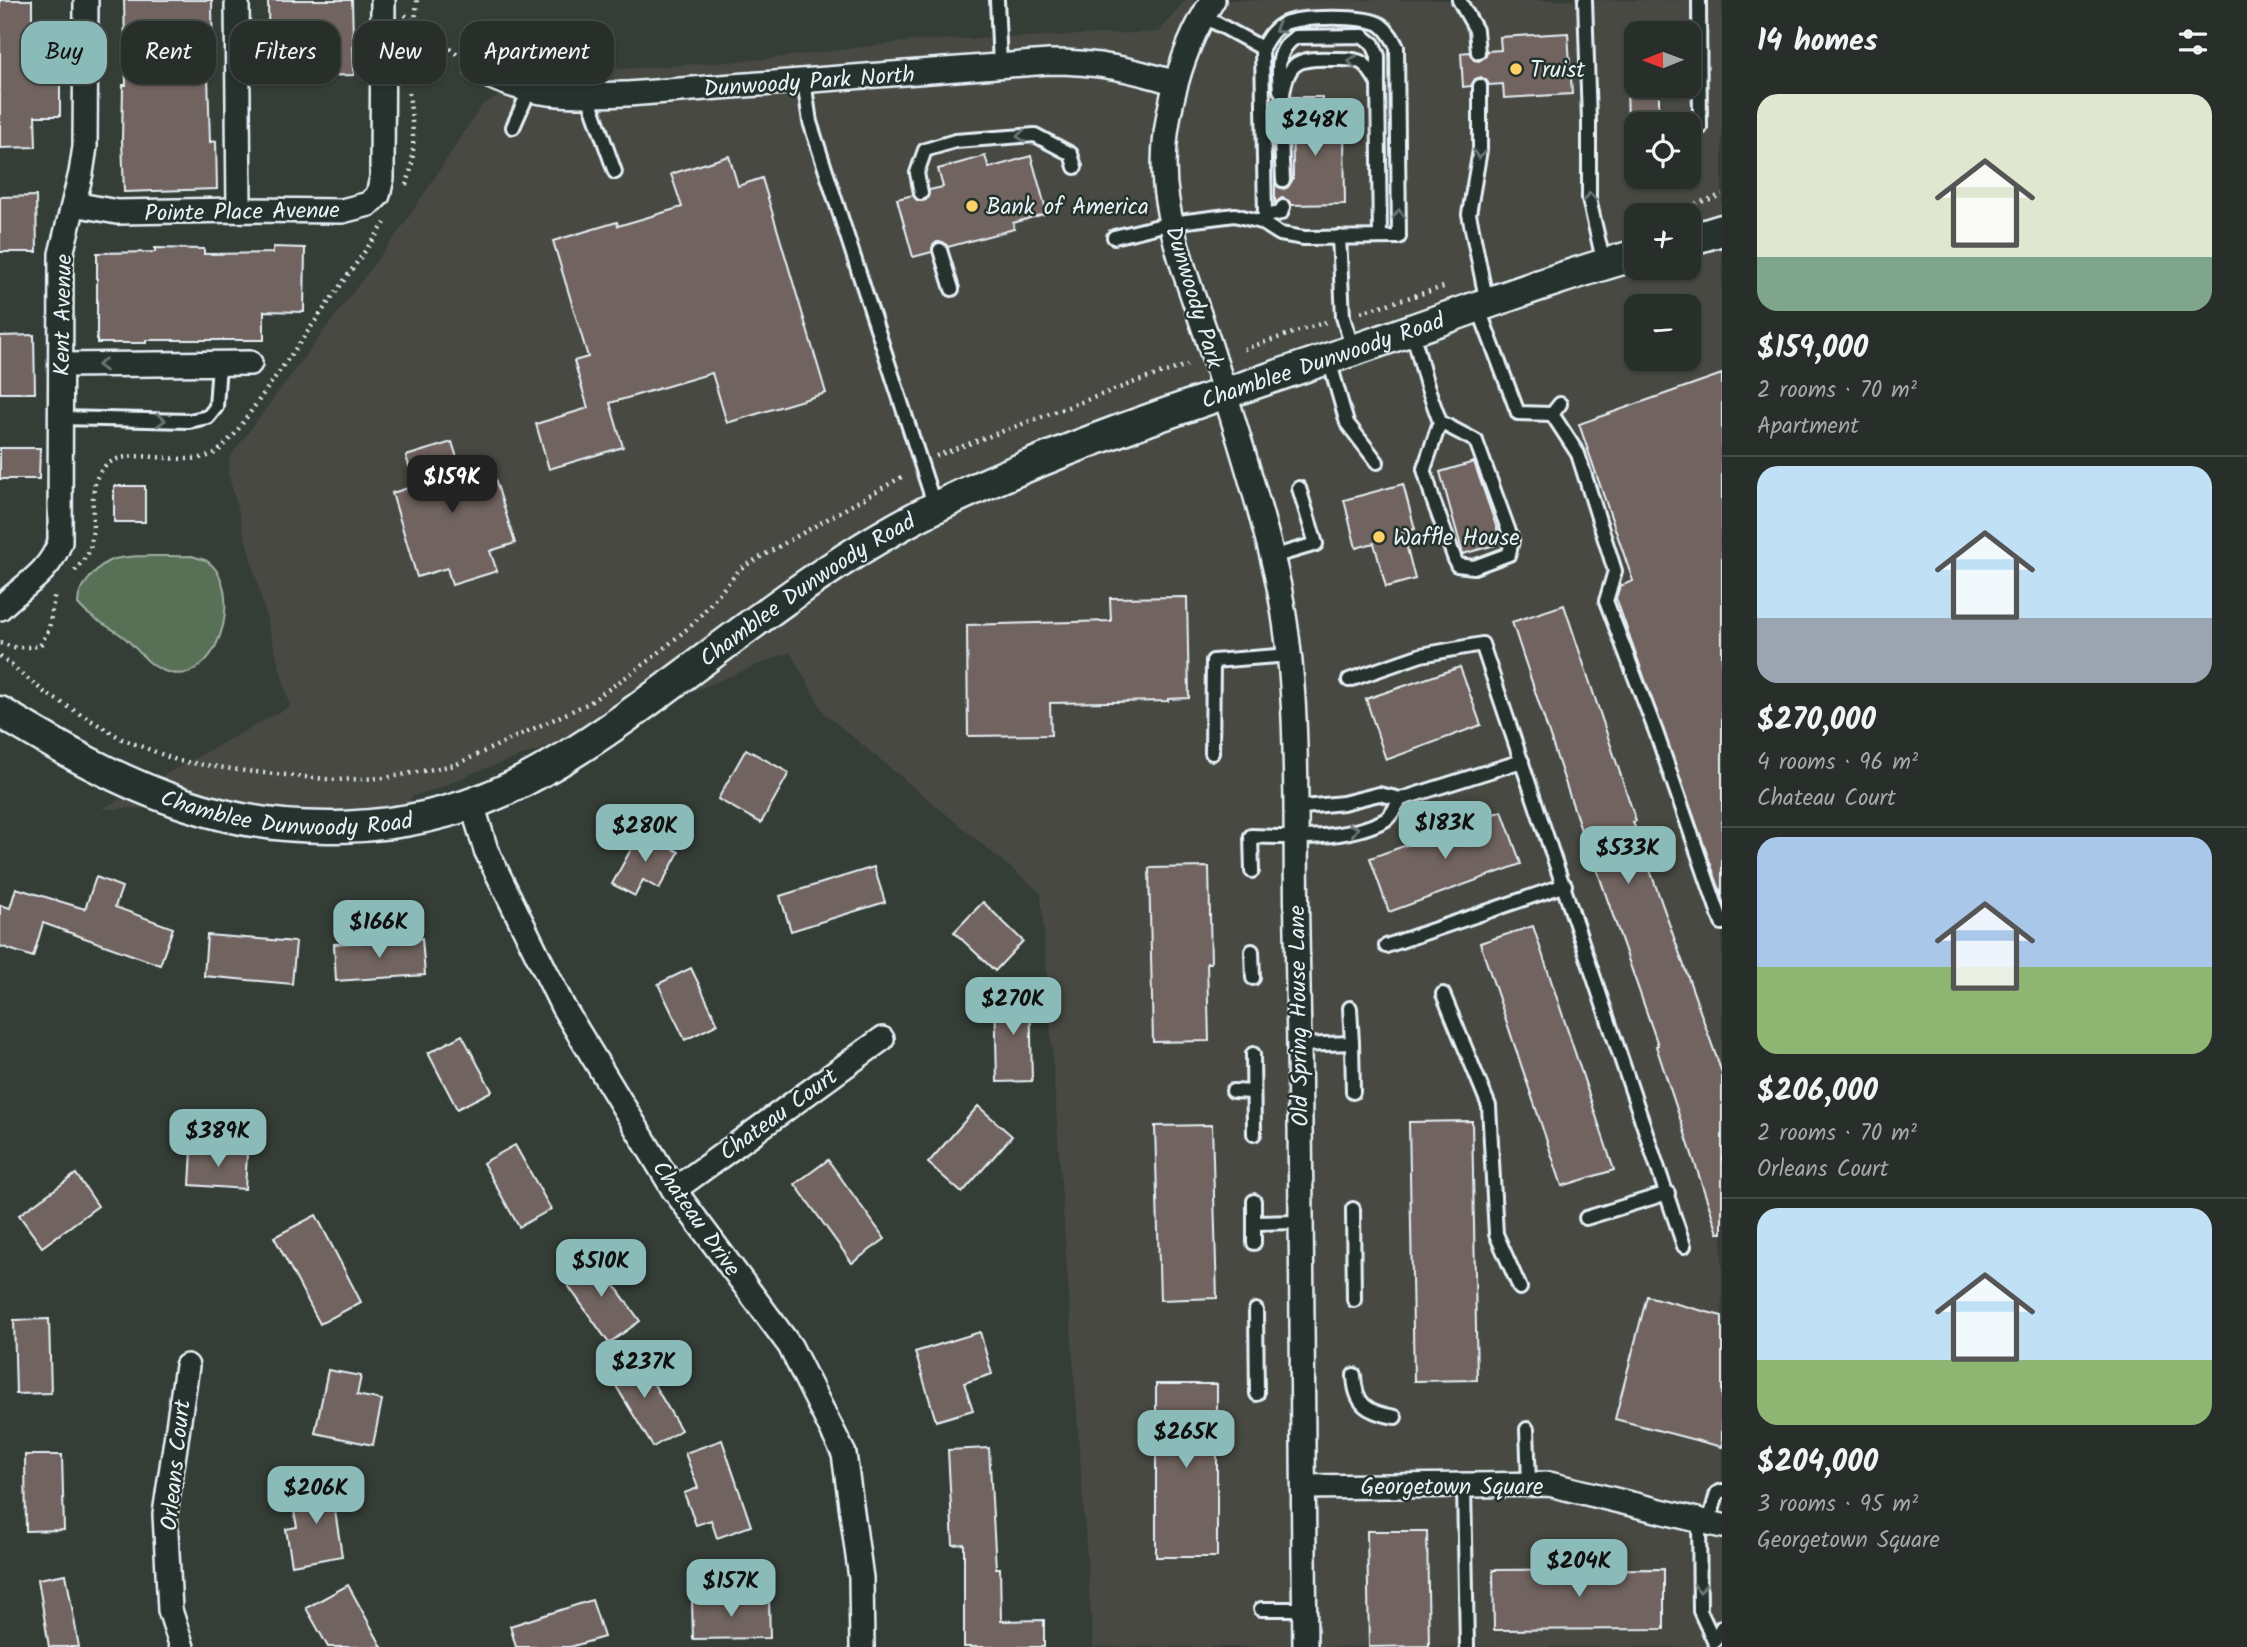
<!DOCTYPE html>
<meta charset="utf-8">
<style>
body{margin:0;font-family:Kalam,sans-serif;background:#303631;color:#f1f3f6;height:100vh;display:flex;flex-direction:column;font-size:26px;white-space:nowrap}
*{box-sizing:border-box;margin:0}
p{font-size:23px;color:#a5a8a8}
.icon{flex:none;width:38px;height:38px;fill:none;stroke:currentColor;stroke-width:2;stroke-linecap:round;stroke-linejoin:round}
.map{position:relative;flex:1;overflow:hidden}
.side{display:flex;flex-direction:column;background:#282e29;width:525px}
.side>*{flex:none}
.hud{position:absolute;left:21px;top:21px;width:665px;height:63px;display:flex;gap:14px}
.needle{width:46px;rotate:269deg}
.tools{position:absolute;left:1624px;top:21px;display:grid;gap:14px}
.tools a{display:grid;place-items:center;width:77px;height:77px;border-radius:14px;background:#282e29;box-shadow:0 2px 5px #0004,0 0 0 2px #444a46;font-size:35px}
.price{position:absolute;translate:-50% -60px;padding:0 16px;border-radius:14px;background:#8bbbb9;color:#111;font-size:23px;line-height:46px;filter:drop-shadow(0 2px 4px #0008)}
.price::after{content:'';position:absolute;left:50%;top:42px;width:21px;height:16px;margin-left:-10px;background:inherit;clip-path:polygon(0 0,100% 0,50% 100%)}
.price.selected{background:#222;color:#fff}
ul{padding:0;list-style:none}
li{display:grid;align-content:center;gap:14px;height:371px;padding:0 35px}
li+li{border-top:2px solid #444a46}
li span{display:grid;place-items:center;height:217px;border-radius:21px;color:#555}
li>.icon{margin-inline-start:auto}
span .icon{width:126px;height:126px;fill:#fffc;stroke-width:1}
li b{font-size:30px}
h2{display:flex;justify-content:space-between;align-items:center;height:84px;padding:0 35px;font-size:30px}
.tag{padding:0 24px;border-radius:21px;background:#282e29;box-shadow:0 2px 5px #0004,0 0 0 2px #444a46;font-size:24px;line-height:63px}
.tag.selected{background:#8bbbb9;color:#111}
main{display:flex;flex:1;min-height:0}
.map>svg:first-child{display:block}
</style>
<main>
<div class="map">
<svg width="1722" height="1647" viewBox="0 0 1722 1647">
<rect width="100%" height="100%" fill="#353d37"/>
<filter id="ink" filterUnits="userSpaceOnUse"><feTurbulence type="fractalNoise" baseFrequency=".0143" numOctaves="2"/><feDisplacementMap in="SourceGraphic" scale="14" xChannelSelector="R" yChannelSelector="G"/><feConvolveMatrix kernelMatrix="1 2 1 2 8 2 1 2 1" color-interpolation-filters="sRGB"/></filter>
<g filter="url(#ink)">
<path fill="#474943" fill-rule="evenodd" d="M 1185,0 L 1722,0 L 1722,1647 L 1093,1647 L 1041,893 L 824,713 L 790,652 L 605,727 L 473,773 L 439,788 L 411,797 L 409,810 L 319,819 L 174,808 L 102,809 L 290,706 L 228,473 L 229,458 L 404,224 L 482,105 L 558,64 L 623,69 L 767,59 L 911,41 L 1159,32 ZM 1636,33 L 1689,33 L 1689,86 L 1636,86 ZM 1636,124 L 1689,124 L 1689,177 L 1636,177 ZM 1636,215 L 1689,215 L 1689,268 L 1636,268 ZM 1636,306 L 1689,306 L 1689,359 L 1636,359 Z"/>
<path fill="#587055" stroke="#a0b0a6" stroke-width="2" d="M 192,556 C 197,558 203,559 207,561 C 247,589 217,695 162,670 C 147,664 138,649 125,638 C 109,624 94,623 78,604 C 78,593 82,588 88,580 C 94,572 100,565 109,561 C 127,553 171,557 192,556 Z"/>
<g fill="#71645f" stroke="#e8f1f8" stroke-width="2">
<path d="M 0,0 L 32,0 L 32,57 L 60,57 L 60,116 L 35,116 L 36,147 L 0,148 Z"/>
<path d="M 124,0 L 212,0 L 213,75 L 208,75 L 210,142 L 216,141 L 217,189 L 124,192 L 122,140 L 123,85 L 126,85 Z"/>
<path d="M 268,0 L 352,0 L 354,75 L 269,77 Z"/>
<path d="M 1568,33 L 1572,94 L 1504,98 L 1503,84 L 1489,85 L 1487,81 L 1481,77 L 1475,79 L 1471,86 L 1463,87 L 1461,53 L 1469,52 L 1474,60 L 1479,61 L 1486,56 L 1487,51 L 1501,50 L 1500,37 Z"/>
<path d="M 1627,86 L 1659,86 L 1659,123 L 1628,123 Z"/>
<path d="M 1292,97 L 1322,97 L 1322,129 L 1344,128 L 1345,204 L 1291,205 L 1289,201 L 1282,198 L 1275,203 L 1275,182 L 1278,187 L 1284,189 L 1288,187 L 1293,179 Z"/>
<path d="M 729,156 L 738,186 L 762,178 L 826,393 L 727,423 L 712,373 L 610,403 L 623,447 L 549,469 L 536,424 L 588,408 L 574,361 L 588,357 L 553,241 L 617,222 L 618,226 L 682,207 L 671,174 Z"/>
<path d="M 985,156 L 989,168 L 1031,156 L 1047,213 L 1013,223 L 1014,229 L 948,247 L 943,242 L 937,242 L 933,245 L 932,252 L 913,257 L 897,199 L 913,195 L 918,201 L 926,200 L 929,190 L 943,187 L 938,169 Z"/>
<path d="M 36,196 L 37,252 L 0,252 L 0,197 Z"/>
<path d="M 273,247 L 305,248 L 304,312 L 264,311 L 264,340 L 146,340 L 146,343 L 97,343 L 97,253 L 155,252 L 155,248 L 204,249 L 204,254 L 273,253 Z"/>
<path d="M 34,335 L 35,393 L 0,393 L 0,336 Z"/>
<path d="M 1722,374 L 1722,896 L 1616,598 L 1620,586 L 1633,581 L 1579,424 Z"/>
<path d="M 452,442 L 460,467 L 489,459 L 515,543 L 490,551 L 497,571 L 452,585 L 447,568 L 417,577 L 392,493 L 415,486 L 406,456 Z"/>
<path d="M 0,448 L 40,448 L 39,479 L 0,479 Z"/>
<path d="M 1474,462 L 1502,543 L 1463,554 L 1440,472 Z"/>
<path d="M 1403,484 L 1415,529 L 1403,532 L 1415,579 L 1386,587 L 1374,543 L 1356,548 L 1344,500 Z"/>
<rect x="114" y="486" width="31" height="36"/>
<path d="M 1187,597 L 1189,698 L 1168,699 L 1168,701 L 1050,703 L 1051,735 L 968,736 L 967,625 L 1111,621 L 1110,598 Z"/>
<path d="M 1564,605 L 1636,821 L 1633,822 L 1722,1073 L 1722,1233 L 1718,1233 L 1656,1046 L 1658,1045 L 1586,838 L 1584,839 L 1512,622 Z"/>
<path d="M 1460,667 L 1481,725 L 1386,760 L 1366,699 Z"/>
<path d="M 746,749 L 789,773 L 761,823 L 718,799 Z"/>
<path d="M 1502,811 L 1521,864 L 1389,912 L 1370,858 Z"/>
<path d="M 641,831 L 679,852 L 659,889 L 643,880 L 635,896 L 612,884 Z"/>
<path d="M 874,867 L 885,902 L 791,931 L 780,896 Z"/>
<path d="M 1209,867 L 1211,963 L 1207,963 L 1209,1041 L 1153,1042 L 1149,868 Z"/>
<path d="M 96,877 L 122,887 L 115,907 L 173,928 L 160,965 L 43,923 L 33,957 L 0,946 L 0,905 L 10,908 L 16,888 L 85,909 Z"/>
<path d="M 983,902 L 1023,941 L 995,971 L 954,932 Z"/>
<path d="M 1533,926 L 1614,1170 L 1562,1186 L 1480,943 Z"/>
<path d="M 207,935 L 296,942 L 292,984 L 204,976 Z"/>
<path d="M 422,938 L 425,975 L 336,981 L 334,944 Z"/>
<path d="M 691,968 L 718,1024 L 685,1040 L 658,984 Z"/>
<path d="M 995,992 L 1030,992 L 1032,1081 L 997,1082 Z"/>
<path d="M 462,1035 L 492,1091 L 457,1109 L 428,1053 Z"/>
<path d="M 978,1106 L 1012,1136 L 962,1193 L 928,1163 Z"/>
<path d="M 1472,1121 L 1477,1380 L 1414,1381 L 1409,1122 Z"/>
<path d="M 1212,1125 L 1217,1298 L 1160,1300 L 1155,1126 Z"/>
<path d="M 515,1145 L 551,1209 L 519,1227 L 483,1163 Z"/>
<path d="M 192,1150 L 247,1154 L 245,1189 L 190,1185 Z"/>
<path d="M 828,1160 L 885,1239 L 852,1263 L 795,1184 Z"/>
<path d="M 76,1174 L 98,1206 L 42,1247 L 19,1215 Z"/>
<path d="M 316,1215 L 361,1302 L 320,1324 L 274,1237 Z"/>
<path d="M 593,1255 L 640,1321 L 609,1343 L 562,1277 Z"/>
<path d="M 1647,1296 L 1722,1316 L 1722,1447 L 1615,1419 Z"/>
<path d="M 49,1319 L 51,1393 L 16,1394 L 14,1320 Z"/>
<path d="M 980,1332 L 992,1374 L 964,1383 L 973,1410 L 936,1421 L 915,1352 Z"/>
<path d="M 636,1354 L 681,1430 L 653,1447 L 607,1371 Z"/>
<path d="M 328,1370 L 361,1376 L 357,1395 L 382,1400 L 373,1445 L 315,1433 Z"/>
<rect x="1156" y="1384" width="61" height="173"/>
<path d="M 722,1440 L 751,1526 L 717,1538 L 711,1520 L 696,1525 L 684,1493 L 698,1488 L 685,1453 Z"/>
<path d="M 989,1448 L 996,1568 L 1000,1568 L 1001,1621 L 1044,1620 L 1044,1647 L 964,1647 L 964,1544 L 953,1545 L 948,1450 Z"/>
<path d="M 25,1455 L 62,1455 L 64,1530 L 26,1531 Z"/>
<path d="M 342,1486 L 346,1509 L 335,1511 L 342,1556 L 292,1565 L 286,1529 L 297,1527 L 291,1495 Z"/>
<path d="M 1367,1531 L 1427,1531 L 1429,1646 L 1369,1647 Z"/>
<path d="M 1664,1569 L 1664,1629 L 1494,1630 L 1493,1570 Z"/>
<path d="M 66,1574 L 79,1647 L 49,1647 L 38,1579 Z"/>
<path d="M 348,1585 L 382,1647 L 328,1647 L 306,1608 Z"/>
<path d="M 769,1599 L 770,1638 L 693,1639 L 692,1601 Z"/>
<path d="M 592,1600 L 604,1637 L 570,1647 L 516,1647 L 510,1626 Z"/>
</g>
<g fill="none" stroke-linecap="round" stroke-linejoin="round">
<g stroke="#e8f1f8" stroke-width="18">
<g id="service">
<path d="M 997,0 L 1000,65"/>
<path d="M 1459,0 L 1476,30 L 1478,52"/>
<path d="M 1585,0 L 1589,121 L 1589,199 L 1604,264"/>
<path d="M 1699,0 L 1700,128"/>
<path d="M 1203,16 L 1262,48"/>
<path d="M 804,81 L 810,122 L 935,507"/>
<path d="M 1480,86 L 1480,150 L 1469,214 L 1487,303"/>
<path d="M 1280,90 C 1278,69 1276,49 1296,37 L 1363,36 L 1373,44 L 1378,56 L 1378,81"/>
<path d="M 588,96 L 615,172"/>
<path d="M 513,127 L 529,91"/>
<path d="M 1283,180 C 1282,154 1275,84 1294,66 C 1303,57 1323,59 1336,59 C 1362,58 1366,62 1378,84 L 1380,237"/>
<path d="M 921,193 L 917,173 L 925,150 L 955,141 L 1035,135 L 1071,154 L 1075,167"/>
<path d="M 1265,216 L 1281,213 L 1283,207"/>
<path d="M 1114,237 L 1171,223 L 1235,215 L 1261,222 L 1280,234 L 1304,238 L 1399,237 L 1397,47 C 1393,39 1389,31 1381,25 C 1368,15 1298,16 1283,24 C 1272,30 1268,38 1262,48 L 1265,216 L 1261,222"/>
<path d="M 1339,237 L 1343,317 L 1353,350"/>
<path d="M 940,250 L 952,289"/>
<path d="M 1478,307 L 1518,413 L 1552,414 L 1560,404"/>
<path d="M 1412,330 L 1427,386 L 1440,422 L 1424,469 L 1433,500 L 1457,565 L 1474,567 L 1509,554 L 1512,540 L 1476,441 L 1440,422"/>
<path d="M 1329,360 L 1347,423 L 1377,462"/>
<path d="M 1552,414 L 1578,454 L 1615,571 L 1606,601 L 1656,732 L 1722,923"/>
<path d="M 61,418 L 189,421 L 208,417 L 216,407 L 219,363"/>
<path d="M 1272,557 L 1316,544 L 1299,488"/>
<path d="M 1349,680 L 1421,655 L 1482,644 L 1684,1246"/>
<path d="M 1212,753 L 1213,661 L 1290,655"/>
<path d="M 1294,808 L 1343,803 L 1379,794 L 1401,799 L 1522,761"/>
<path d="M 1252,871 L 1251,836 C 1293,838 1347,840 1385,820 C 1392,816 1396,805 1401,799"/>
<path d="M 1386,946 L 1565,885"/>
<path d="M 1252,951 L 1253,978"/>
<path d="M 1443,994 L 1489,1106 L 1496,1234 L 1520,1288"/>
<path d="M 1350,1008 L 1352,1043"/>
<path d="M 1299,1045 L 1352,1043 L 1353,1092"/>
<path d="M 1253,1054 L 1254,1134"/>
<path d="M 1233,1091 L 1253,1092"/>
<path d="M 1254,1201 L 1254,1223 L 1301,1222"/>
<path d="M 1353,1209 L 1354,1300"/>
<path d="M 1586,1218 L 1668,1193"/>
<path d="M 1254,1223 L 1254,1243"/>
<path d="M 1256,1310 L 1257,1394"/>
<path d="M 1354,1375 C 1355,1405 1367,1412 1395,1417"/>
<path d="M 1527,1429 L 1529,1483"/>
<path d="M 1464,1485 L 1467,1647"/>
<path d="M 1699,1520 L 1700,1611 L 1714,1641 L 1722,1627"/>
<path d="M 1709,1522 L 1717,1493 L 1722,1491"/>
<path d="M 1261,1609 L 1305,1609"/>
</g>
</g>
<g stroke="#e8f1f8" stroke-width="28">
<g id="minor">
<path d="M 237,0 L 239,210"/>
<path d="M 1213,0 C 1178,53 1156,137 1167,201 C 1175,251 1194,298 1210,346 C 1232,415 1254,485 1272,556 C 1303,677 1294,808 1297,932 C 1302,1170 1302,1409 1305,1647"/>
<path d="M 477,70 C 529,98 571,96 628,94 L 1049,62 C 1098,62 1130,69 1176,83"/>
<path d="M 74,204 L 117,212 L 239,210 L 342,211 L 369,204 L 378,195 L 382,178 L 383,0"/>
<path d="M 62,365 L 250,363"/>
<path d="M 0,608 C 23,585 48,575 60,542 L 61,254 L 81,173 L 85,147 L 86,0"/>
<path d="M 472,804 L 486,850 L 563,1007 L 674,1190 L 790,1346 L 844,1454 L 861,1578 L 862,1647"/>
<path d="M 674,1190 L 882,1039"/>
<path d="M 1304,1487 L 1549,1484 L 1722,1526"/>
<path d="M 182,1647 L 170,1610 L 165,1514 L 187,1366"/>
</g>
</g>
<g stroke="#e8f1f8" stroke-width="35">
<g id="tertiary">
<path d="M 1689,240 L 1722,230"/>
<path id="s1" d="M 0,712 C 58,747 120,783 185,804 C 285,838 407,835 503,791 C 544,772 582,748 619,722 C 724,648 824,561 940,505 C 1071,442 1217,396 1354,350 C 1448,318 1541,282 1636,255"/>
</g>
</g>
<g stroke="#e8f1f8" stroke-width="4.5" stroke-dasharray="2 5" stroke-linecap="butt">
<path d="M 405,15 L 460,56"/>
<path d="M 408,43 L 415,22 L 417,0"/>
<path d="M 406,185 C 418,157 412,122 409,93"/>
<path d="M 1662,215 L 1722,195"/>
<path d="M 1361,312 L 1447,286"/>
<path d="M 1244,349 L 1326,322"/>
<path d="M 936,456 L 1138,381 L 1187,365"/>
<path d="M 75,571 C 79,565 85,559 88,553 C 100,527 83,487 105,466 C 131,443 184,470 215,453 C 222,449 228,440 234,435 L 385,223"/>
<path d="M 0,643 L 17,648 L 40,646 L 49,629 L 55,592"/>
<path d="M 0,656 L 44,692 L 122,739 L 179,761 L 245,771 L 336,780 L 385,778 L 455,765 L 589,703 L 650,660 L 694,623 L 741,568 L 905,475"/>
</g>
<use href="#service" stroke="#26332d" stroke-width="12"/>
<use href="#minor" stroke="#26332d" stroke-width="23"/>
<use href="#tertiary" stroke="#26332d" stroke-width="30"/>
</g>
<defs><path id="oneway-chevron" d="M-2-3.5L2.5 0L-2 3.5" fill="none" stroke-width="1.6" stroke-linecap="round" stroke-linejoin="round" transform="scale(1.75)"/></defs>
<g stroke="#6a7674">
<use href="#oneway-chevron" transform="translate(1279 29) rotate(146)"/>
<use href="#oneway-chevron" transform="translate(1352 61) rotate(-169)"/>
<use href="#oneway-chevron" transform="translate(1021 136) rotate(176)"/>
<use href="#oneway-chevron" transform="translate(1479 154) rotate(96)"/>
<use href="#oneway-chevron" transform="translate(1590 197) rotate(-96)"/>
<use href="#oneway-chevron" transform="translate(1399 214) rotate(-90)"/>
<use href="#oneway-chevron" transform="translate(102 365) rotate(179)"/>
<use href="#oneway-chevron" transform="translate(161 420) rotate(1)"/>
<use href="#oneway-chevron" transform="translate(1354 829) rotate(-16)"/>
<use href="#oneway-chevron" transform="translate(1700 1588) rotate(90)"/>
</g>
</g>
<g fill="#ffd166" stroke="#26332d" stroke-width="2.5">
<circle cx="1516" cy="69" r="7"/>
<circle cx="972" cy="206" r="7"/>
<circle cx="1379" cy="537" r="7"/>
</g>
<g text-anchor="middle" stroke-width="5" stroke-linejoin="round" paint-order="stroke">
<g font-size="23" fill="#e8f1f8" stroke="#26332d" text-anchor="start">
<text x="1530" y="77">Truist</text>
<text x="986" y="214">Bank of America</text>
<text x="1393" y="545">Waffle House</text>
</g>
<g font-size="23" fill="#e8f1f8" stroke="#26332d">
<text transform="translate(809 81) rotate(-4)" y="8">Dunwoody Park North</text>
<text transform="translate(242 211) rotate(-1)" y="8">Pointe Place Avenue</text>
<text transform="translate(1195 297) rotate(73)" y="8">Dunwoody Park</text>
<text transform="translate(62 315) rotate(-89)" y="8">Kent Avenue</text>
<text dy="8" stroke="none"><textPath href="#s1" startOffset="1465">Chamblee Dunwoody Road</textPath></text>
<text dy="8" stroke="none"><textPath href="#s1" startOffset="898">Chamblee Dunwoody Road</textPath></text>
<text dy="8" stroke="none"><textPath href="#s1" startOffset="310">Chamblee Dunwoody Road</textPath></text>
<text transform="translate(1298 1016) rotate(-91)" y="8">Old Spring House Lane</text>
<text transform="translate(778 1114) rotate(-36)" y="8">Chateau Court</text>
<text transform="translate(697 1218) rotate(55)" y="8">Chateau Drive</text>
<text transform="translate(175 1465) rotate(-84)" y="8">Orleans Court</text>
<text x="1452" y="1494">Georgetown Square</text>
</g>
</g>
</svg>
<div class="tools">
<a><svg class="needle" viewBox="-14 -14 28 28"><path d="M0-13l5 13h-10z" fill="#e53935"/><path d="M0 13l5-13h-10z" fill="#a5a8a8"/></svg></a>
<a><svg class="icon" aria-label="locate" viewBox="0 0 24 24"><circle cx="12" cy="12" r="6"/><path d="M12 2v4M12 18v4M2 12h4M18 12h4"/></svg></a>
<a>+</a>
<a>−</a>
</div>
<b class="price" style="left:1315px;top:158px">$248K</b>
<b class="price selected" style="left:452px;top:515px">$159K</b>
<b class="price" style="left:1445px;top:861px">$183K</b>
<b class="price" style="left:645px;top:864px">$280K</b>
<b class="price" style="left:1628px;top:886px">$533K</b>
<b class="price" style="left:379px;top:960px">$166K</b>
<b class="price" style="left:1013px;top:1037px">$270K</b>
<b class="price" style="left:218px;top:1169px">$389K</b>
<b class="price" style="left:601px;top:1299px">$510K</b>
<b class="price" style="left:644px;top:1400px">$237K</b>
<b class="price" style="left:1186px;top:1470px">$265K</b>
<b class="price" style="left:316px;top:1526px">$206K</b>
<b class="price" style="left:1579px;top:1599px">$204K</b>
<b class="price" style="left:731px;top:1619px">$157K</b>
<div class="hud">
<a class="tag selected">Buy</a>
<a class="tag">Rent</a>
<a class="tag">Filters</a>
<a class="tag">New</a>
<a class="tag">Apartment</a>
</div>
</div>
<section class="side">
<h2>14 homes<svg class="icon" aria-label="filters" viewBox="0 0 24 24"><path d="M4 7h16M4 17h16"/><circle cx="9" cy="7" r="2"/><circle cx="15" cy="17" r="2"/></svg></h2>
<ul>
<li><span style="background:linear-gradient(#dfe7d0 75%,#7fa58c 0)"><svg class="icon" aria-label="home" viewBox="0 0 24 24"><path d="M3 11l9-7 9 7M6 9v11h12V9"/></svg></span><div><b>$159,000</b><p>2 rooms · 70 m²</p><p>Apartment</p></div></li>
<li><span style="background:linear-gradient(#bfe0f5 70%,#9aa5b1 0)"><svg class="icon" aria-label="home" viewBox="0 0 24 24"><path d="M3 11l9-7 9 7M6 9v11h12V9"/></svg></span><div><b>$270,000</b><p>4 rooms · 96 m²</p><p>Chateau Court</p></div></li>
<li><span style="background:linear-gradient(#a9c7e8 60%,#8fb573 0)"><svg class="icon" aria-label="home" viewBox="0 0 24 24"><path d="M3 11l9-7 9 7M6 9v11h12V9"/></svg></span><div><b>$206,000</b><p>2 rooms · 70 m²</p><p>Orleans Court</p></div></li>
<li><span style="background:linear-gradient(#bfe0f5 70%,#8fb573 0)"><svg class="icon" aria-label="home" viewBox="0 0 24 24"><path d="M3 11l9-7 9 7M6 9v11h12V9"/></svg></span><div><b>$204,000</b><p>3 rooms · 95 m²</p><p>Georgetown Square</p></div></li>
</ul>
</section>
</main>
